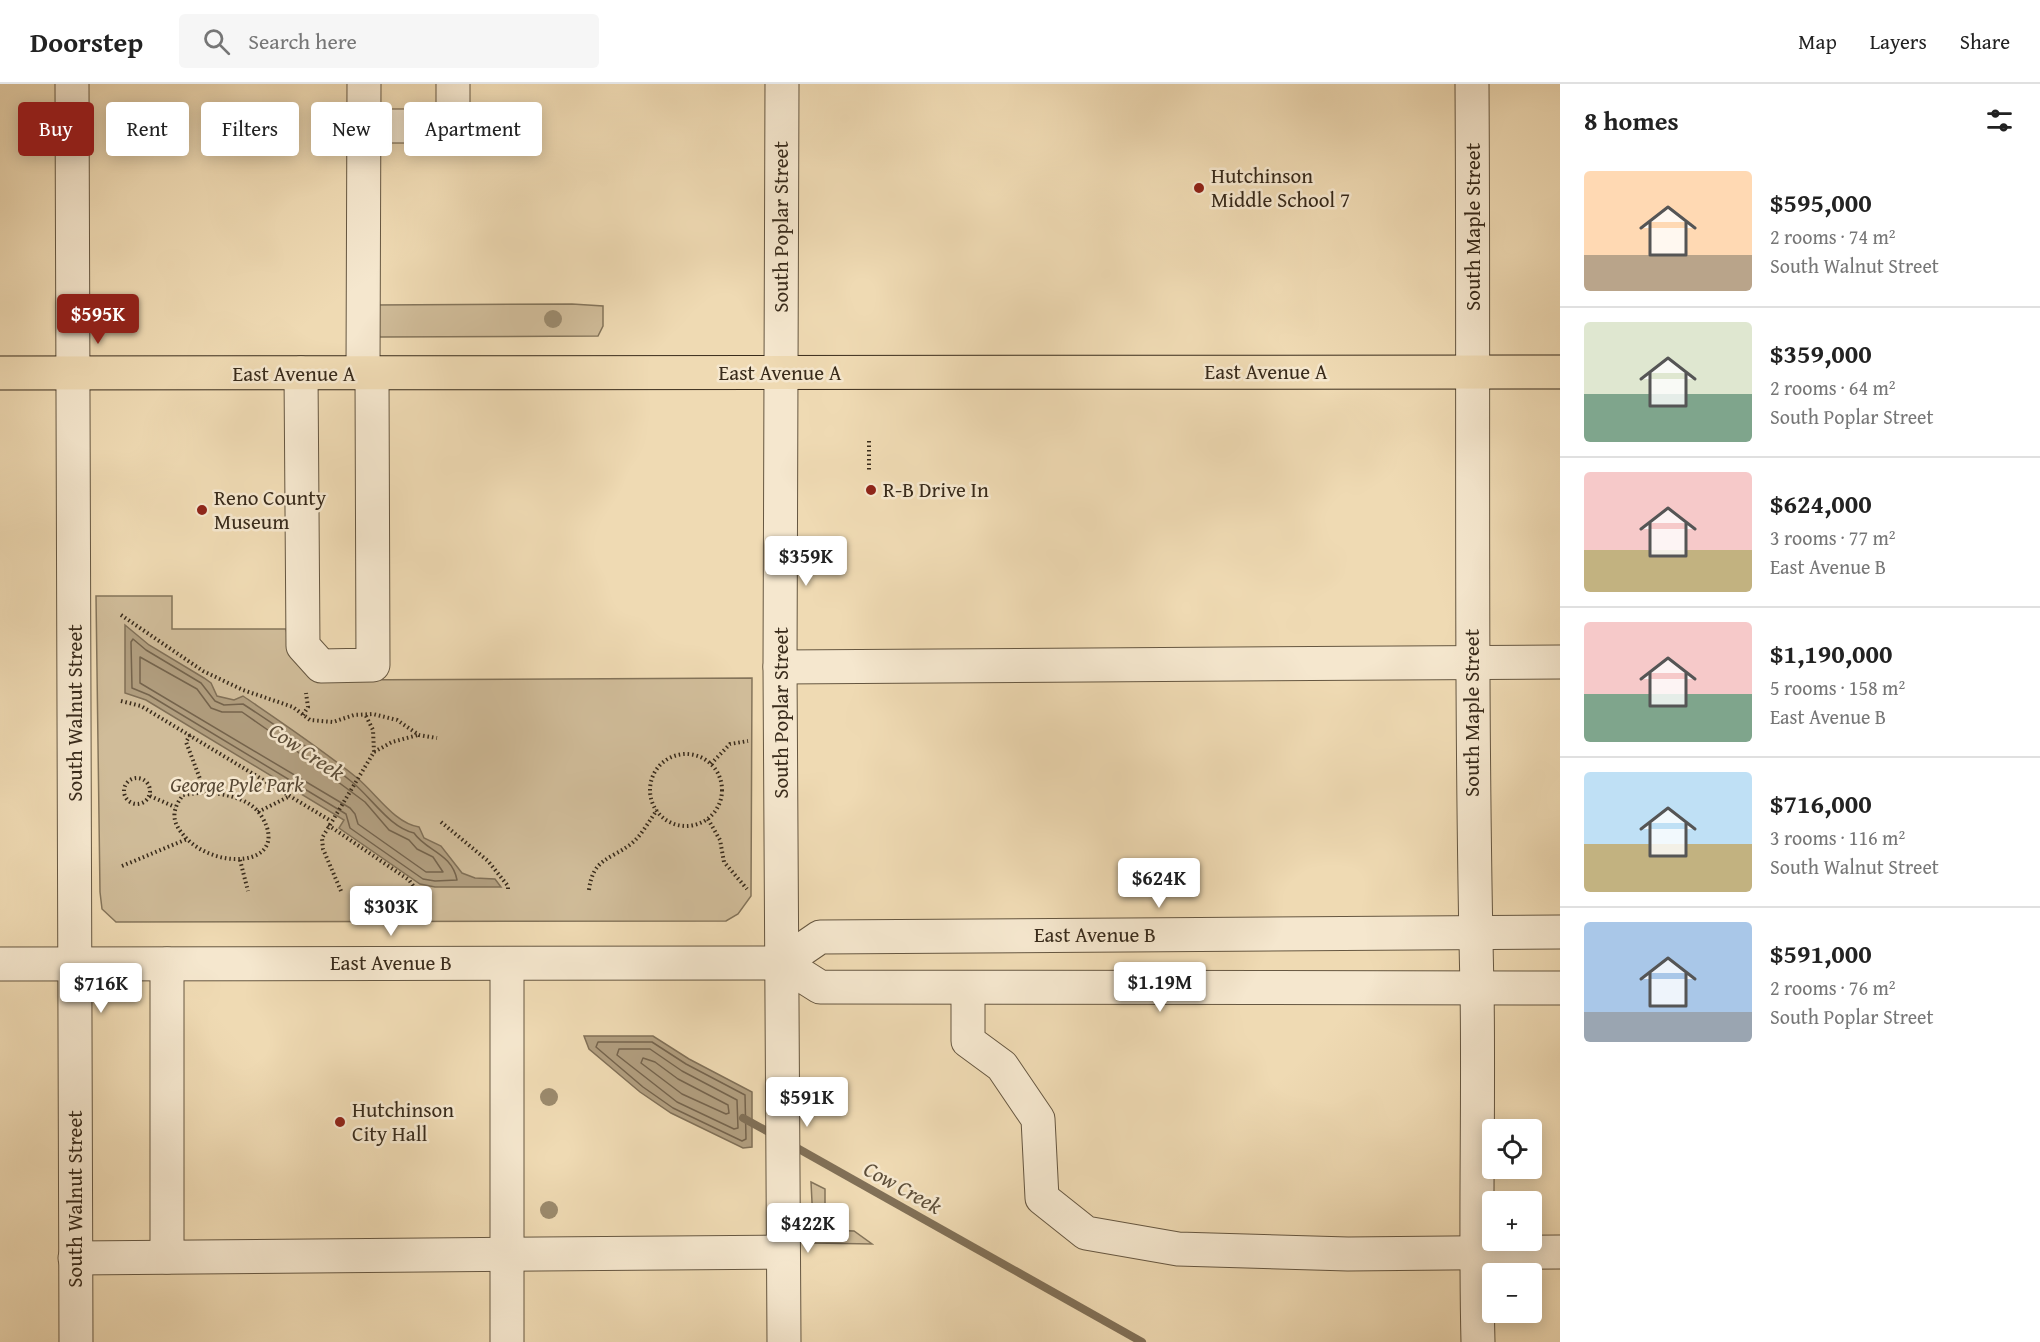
<!DOCTYPE html>
<meta charset="utf-8">
<style>
body{margin:0;font-family:"Gentium Book Plus",serif;background:#f6f6f6;color:#222;height:100vh;display:flex;flex-direction:column;font-size:22px;white-space:nowrap}
*{box-sizing:border-box;margin:0}
p{font-size:20px;color:#767676}
.icon{flex:none;width:33px;height:33px;fill:none;stroke:currentColor;stroke-width:2;stroke-linecap:round;stroke-linejoin:round}
.map{position:relative;flex:1;overflow:hidden}
.drawer{display:flex;flex-direction:column;background:#fff;width:480px}
.drawer>*{flex:none}
.guide{position:absolute;left:18px;top:18px;width:570px;height:54px;display:flex;gap:12px}
.buttons{position:absolute;left:1482px;top:1035px;display:grid;gap:12px}
.buttons a{display:grid;place-items:center;width:60px;height:60px;border-radius:6px;background:#fff;box-shadow:0 3px 15px #0003;font-size:30px}
.price{position:absolute;translate:-50% -51px;padding:0 14px;border-radius:6px;background:#fff;color:#222;font-size:20px;line-height:39px;filter:drop-shadow(0 2px 3px #0008)}
.price::after{content:'';position:absolute;left:50%;top:36px;width:18px;height:14px;margin-left:-9px;background:inherit;clip-path:polygon(0 0,100% 0,50% 100%)}
.price.current{background:#8f2418;color:#fff}
ul{padding:0;list-style:none}
li{display:flex;align-items:center;gap:18px;height:150px;padding:0 24px}
li+li{border-top:2px solid #e0e0e0}
li span{display:grid;place-items:center;flex:none;width:168px;height:120px;border-radius:6px;color:#555}
li>.icon{margin-inline-start:auto}
span .icon{width:72px;height:72px;fill:#fffc;stroke-width:1}
li b{font-size:26px}
h2{display:flex;justify-content:space-between;align-items:center;height:72px;padding:0 24px;font-size:26px}
.tag{padding:0 21px;border-radius:6px;background:#fff;box-shadow:0 3px 15px #0003;font-size:21px;line-height:54px}
.tag.current{background:#8f2418;color:#fff}
header{display:flex;align-items:center;gap:36px;box-sizing:border-box;height:84px;padding:0 30px;background:#fff;border-bottom:2px solid #e0e0e0}
header strong{font-size:28px}
nav{display:flex;gap:33px;margin-inline-start:auto;font-size:21px}
.search{width:420px;height:54px;background:#f6f6f6;display:flex;align-items:center;gap:15px;box-sizing:border-box;padding:0 21px;border-radius:6px;color:#767676;font-size:22px}
main{display:flex;flex:1;min-height:0}
.map>svg:first-child{display:block}
</style>
<header>
<strong>Doorstep</strong>
<div class="search"><svg class="icon" aria-label="search" viewBox="0 0 24 24"><circle cx="10" cy="10" r="6"/><path d="M15 15l6 6"/></svg>Search here</div>
<nav><a>Map</a><a>Layers</a><a>Share</a></nav>
</header>
<main>
<div class="map">
<svg width="1560" height="1258" viewBox="0 0 1560 1258">
<rect width="100%" height="100%" fill="#efdab3"/>
<filter id="stains"><feTurbulence type="fractalNoise" baseFrequency=".00333" numOctaves="4"/><feColorMatrix values="0 0 0 0 .2 0 0 0 0 .09 0 0 0 0 .02 0 0 0 .5 -.17"/></filter>
<radialGradient id="worn" r=".72"><stop offset=".6" stop-color="#630" stop-opacity="0"/><stop offset="1" stop-color="#630" stop-opacity=".3"/></radialGradient>
<g fill="#d0bc99" stroke="#84745a" stroke-width="1.5">
<path d="M 572,220 L 603,222 L 603,242 L 598,252 L 380,253 L 374,239 L 373,221 Z"/>
<path d="M 96,512 L 172,512 L 172,545 L 286,545 L 290,564 L 324,596 L 752,594 L 751,812 L 738,830 L 726,837 L 116,838 L 102,825 L 100,808 Z"/>
<path d="M 811,1098 L 825,1105 L 825,1146 L 854,1147 L 872,1160 L 814,1159 Z"/>
</g>
<g fill="#b19e7f" stroke="#817057" stroke-width="1.5">
<path d="M 125,541 L 149,561 L 204,594 L 211,599 L 217,612 L 234,616 L 243,612 C 281,638 320,664 356,693 C 376,709 394,739 419,743 L 424,754 L 441,762 L 462,789 L 475,794 L 495,795 L 501,803 L 435,803 L 420,800 L 339,744 L 344,736 L 146,616 L 125,609 Z"/>
<path d="M 584,952 L 653,952 L 689,975 L 752,1008 L 752,1063 L 743,1064 L 671,1029 L 640,1008 L 589,965 Z"/>
</g>
<g fill="none" stroke-linecap="round" stroke-linejoin="round">
<g stroke="#75644d" stroke-width="1.5">
<path d="M 133,555 L 146,566 L 201,599 L 215,617 L 224,621 L 243,620 C 280,644 318,670 352,698 C 372,714 389,743 414,749 C 426,767 452,769 457,796 L 435,797 L 423,795 L 350,744 L 346,730 L 149,611 L 132,604 L 131,558 Z"/>
<path d="M 140,573 L 197,605 L 211,624 L 222,628 L 242,628 L 275,651 L 365,718 L 389,746 L 409,756 L 417,765 L 433,773 L 443,788 L 426,788 L 358,740 L 355,730 L 350,724 L 140,599 Z"/>
<path d="M 598,958 L 652,958 L 686,980 L 745,1011 L 746,1055 L 742,1057 L 673,1024 L 643,1003 L 596,963 Z"/>
<path d="M 619,965 L 650,965 L 682,987 L 737,1016 L 738,1044 L 734,1045 L 677,1018 L 617,971 Z"/>
<path d="M 643,974 L 655,978 L 678,995 L 728,1021 L 729,1029 L 726,1030 L 682,1010 L 641,979 Z"/>
</g>
<g stroke="#817057" stroke-width="8">
<path d="M 743,1034 L 774,1051"/>
<path d="M 790,1060 L 1142,1258"/>
</g>
<g stroke="#665741" stroke-width="35">
<g id="minor">
<path d="M 72,0 L 76,1258"/>
<path d="M 782,0 L 780,583 L 784,1258"/>
<path d="M 1472,0 C 1474,301 1470,603 1477,904 C 1479,1022 1475,1140 1478,1258"/>
<path d="M 364,42 L 453,42 L 453,0"/>
<path d="M 301,289 L 303,562 L 321,582 L 373,581 L 372,290"/>
<path d="M 363,290 L 364,0"/>
<path d="M 780,583 L 1560,578"/>
<path d="M 782,879 L 820,853 L 1560,848"/>
<path d="M 0,880 L 782,879 L 820,903 L 1560,904"/>
<path d="M 167,880 L 167,1173"/>
<path d="M 507,880 L 507,1258"/>
<path d="M 968,904 L 968,957 L 1002,982 L 1038,1035 L 1042,1114 L 1086,1149 L 1178,1165 L 1348,1170 L 1560,1168"/>
<path d="M 75,1174 L 783,1168"/>
</g>
</g>
<g stroke="#392b1b" stroke-width="35">
<path id="major" d="M 0,289 L 1560,288"/>
</g>
<g stroke="#392b1b" stroke-width="4" stroke-dasharray="1.5 3" stroke-linecap="butt">
<path d="M 869,357 L 869,386"/>
<path d="M 121,531 L 203,587 L 243,606 L 293,623 L 310,636 L 333,638 L 354,631 L 373,630 L 397,636 L 419,651 L 437,654"/>
<path d="M 121,617 L 141,622 L 331,737"/>
<path d="M 303,631 L 308,623 L 306,609"/>
<path d="M 190,651 L 186,658 L 205,708"/>
<path d="M 374,668 L 392,658 L 418,651"/>
<circle cx="686" cy="706" r="36"/>
<path d="M 711,680 L 730,660 L 748,657"/>
<circle cx="137" cy="707" r="13"/>
<path d="M 205,708 C 225,710 251,714 262,733 C 292,783 211,789 181,748 C 171,735 173,724 183,711 Z"/>
<path d="M 150,712 L 175,723"/>
<path d="M 258,728 L 290,712"/>
<path d="M 708,735 L 720,756 L 724,778 L 747,805"/>
<path d="M 441,738 L 488,777 L 508,802 L 508,806"/>
<path d="M 328,741 L 409,796 L 417,807"/>
<path d="M 240,776 L 248,807"/>
<path d="M 122,782 L 187,755"/>
<path d="M 589,806 C 593,774 610,776 631,760 C 642,751 649,737 657,726"/>
<path d="M 341,807 L 323,765 L 322,754 L 374,668 L 373,646 L 365,630"/>
</g>
<use href="#minor" stroke="#f5e7ce" stroke-width="33"/>
<use href="#major" stroke="#efdab3" stroke-width="33"/>
</g>
<g fill="#9b8a6d">
<circle cx="553" cy="235" r="9"/>
<circle cx="549" cy="1013" r="9"/>
<circle cx="549" cy="1126" r="9"/>
</g>
<g fill="#8f2418" stroke="#f5e7ce" stroke-width="2">
<circle cx="1199" cy="104" r="6"/>
<circle cx="871" cy="406" r="6"/>
<circle cx="202" cy="426" r="6"/>
<circle cx="340" cy="1038" r="6"/>
</g>
<g text-anchor="middle" stroke-width="5" stroke-linejoin="round" paint-order="stroke">
<g font-size="21" fill="#392b1b" stroke="#f5e7ce" text-anchor="start">
<text x="1211" y="99">Hutchinson<tspan x="1211" dy="24">Middle School 7</tspan></text>
<text x="883" y="413">R-B Drive In</text>
<text x="214" y="421">Reno County<tspan x="214" dy="24">Museum</tspan></text>
<text x="352" y="1033">Hutchinson<tspan x="352" dy="24">City Hall</tspan></text>
</g>
<g font-size="21" fill="#392b1b" stroke="#f5e7ce">
<text transform="translate(781 143) rotate(-90)" y="7">South Poplar Street</text>
<text transform="translate(1473 143) rotate(-90)" y="7">South Maple Street</text>
<text x="1266" y="295">East Avenue A</text>
<text x="780" y="296">East Avenue A</text>
<text x="294" y="297">East Avenue A</text>
<text transform="translate(75 629) rotate(-90)" y="7">South Walnut Street</text>
<text transform="translate(781 629) rotate(-90)" y="7">South Poplar Street</text>
<text transform="translate(1472 629) rotate(-90)" y="7">South Maple Street</text>
<text x="1095" y="858">East Avenue B</text>
<text x="391" y="886">East Avenue B</text>
<text transform="translate(75 1115) rotate(-90)" y="7">South Walnut Street</text>
</g>
<g font-size="21" font-style="italic" fill="#574834" stroke="#f5e7ce">
<text x="237" y="708">George Pyle Park</text>
</g>
<g font-size="22" font-style="italic" fill="#5d4e39" stroke="#f5e7ce">
<text transform="translate(307 667) rotate(34)" y="8">Cow Creek</text>
<text transform="translate(903 1103) rotate(29)" y="8">Cow Creek</text>
</g>
</g>
<rect width="100%" height="100%" filter="url(#stains)"/>
<rect width="100%" height="100%" fill="url(#worn)"/>
</svg>
<div class="buttons">
<a><svg class="icon" aria-label="locate" viewBox="0 0 24 24"><circle cx="12" cy="12" r="6"/><path d="M12 2v4M12 18v4M2 12h4M18 12h4"/></svg></a>
<a>+</a>
<a>−</a>
</div>
<b class="price current" style="left:98px;top:261px">$595K</b>
<b class="price" style="left:806px;top:503px">$359K</b>
<b class="price" style="left:1159px;top:825px">$624K</b>
<b class="price" style="left:391px;top:853px">$303K</b>
<b class="price" style="left:1160px;top:929px">$1.19M</b>
<b class="price" style="left:101px;top:930px">$716K</b>
<b class="price" style="left:807px;top:1044px">$591K</b>
<b class="price" style="left:808px;top:1170px">$422K</b>
<div class="guide">
<a class="tag current">Buy</a>
<a class="tag">Rent</a>
<a class="tag">Filters</a>
<a class="tag">New</a>
<a class="tag">Apartment</a>
</div>
</div>
<section class="drawer">
<h2>8 homes<svg class="icon" aria-label="filters" viewBox="0 0 24 24"><path d="M4 7h16M4 17h16"/><circle cx="9" cy="7" r="2"/><circle cx="15" cy="17" r="2"/></svg></h2>
<ul>
<li><span style="background:linear-gradient(#ffd9b3 70%,#b9a48a 0)"><svg class="icon" aria-label="home" viewBox="0 0 24 24"><path d="M3 11l9-7 9 7M6 9v11h12V9"/></svg></span><div><b>$595,000</b><p>2 rooms · 74 m²</p><p>South Walnut Street</p></div></li>
<li><span style="background:linear-gradient(#dfe7d0 60%,#7fa58c 0)"><svg class="icon" aria-label="home" viewBox="0 0 24 24"><path d="M3 11l9-7 9 7M6 9v11h12V9"/></svg></span><div><b>$359,000</b><p>2 rooms · 64 m²</p><p>South Poplar Street</p></div></li>
<li><span style="background:linear-gradient(#f6c9c9 65%,#c2b280 0)"><svg class="icon" aria-label="home" viewBox="0 0 24 24"><path d="M3 11l9-7 9 7M6 9v11h12V9"/></svg></span><div><b>$624,000</b><p>3 rooms · 77 m²</p><p>East Avenue B</p></div></li>
<li><span style="background:linear-gradient(#f6c9c9 60%,#7fa58c 0)"><svg class="icon" aria-label="home" viewBox="0 0 24 24"><path d="M3 11l9-7 9 7M6 9v11h12V9"/></svg></span><div><b>$1,190,000</b><p>5 rooms · 158 m²</p><p>East Avenue B</p></div></li>
<li><span style="background:linear-gradient(#bfe0f5 60%,#c2b280 0)"><svg class="icon" aria-label="home" viewBox="0 0 24 24"><path d="M3 11l9-7 9 7M6 9v11h12V9"/></svg></span><div><b>$716,000</b><p>3 rooms · 116 m²</p><p>South Walnut Street</p></div></li>
<li><span style="background:linear-gradient(#a9c7e8 75%,#9aa5b1 0)"><svg class="icon" aria-label="home" viewBox="0 0 24 24"><path d="M3 11l9-7 9 7M6 9v11h12V9"/></svg></span><div><b>$591,000</b><p>2 rooms · 76 m²</p><p>South Poplar Street</p></div></li>
</ul>
</section>
</main>
